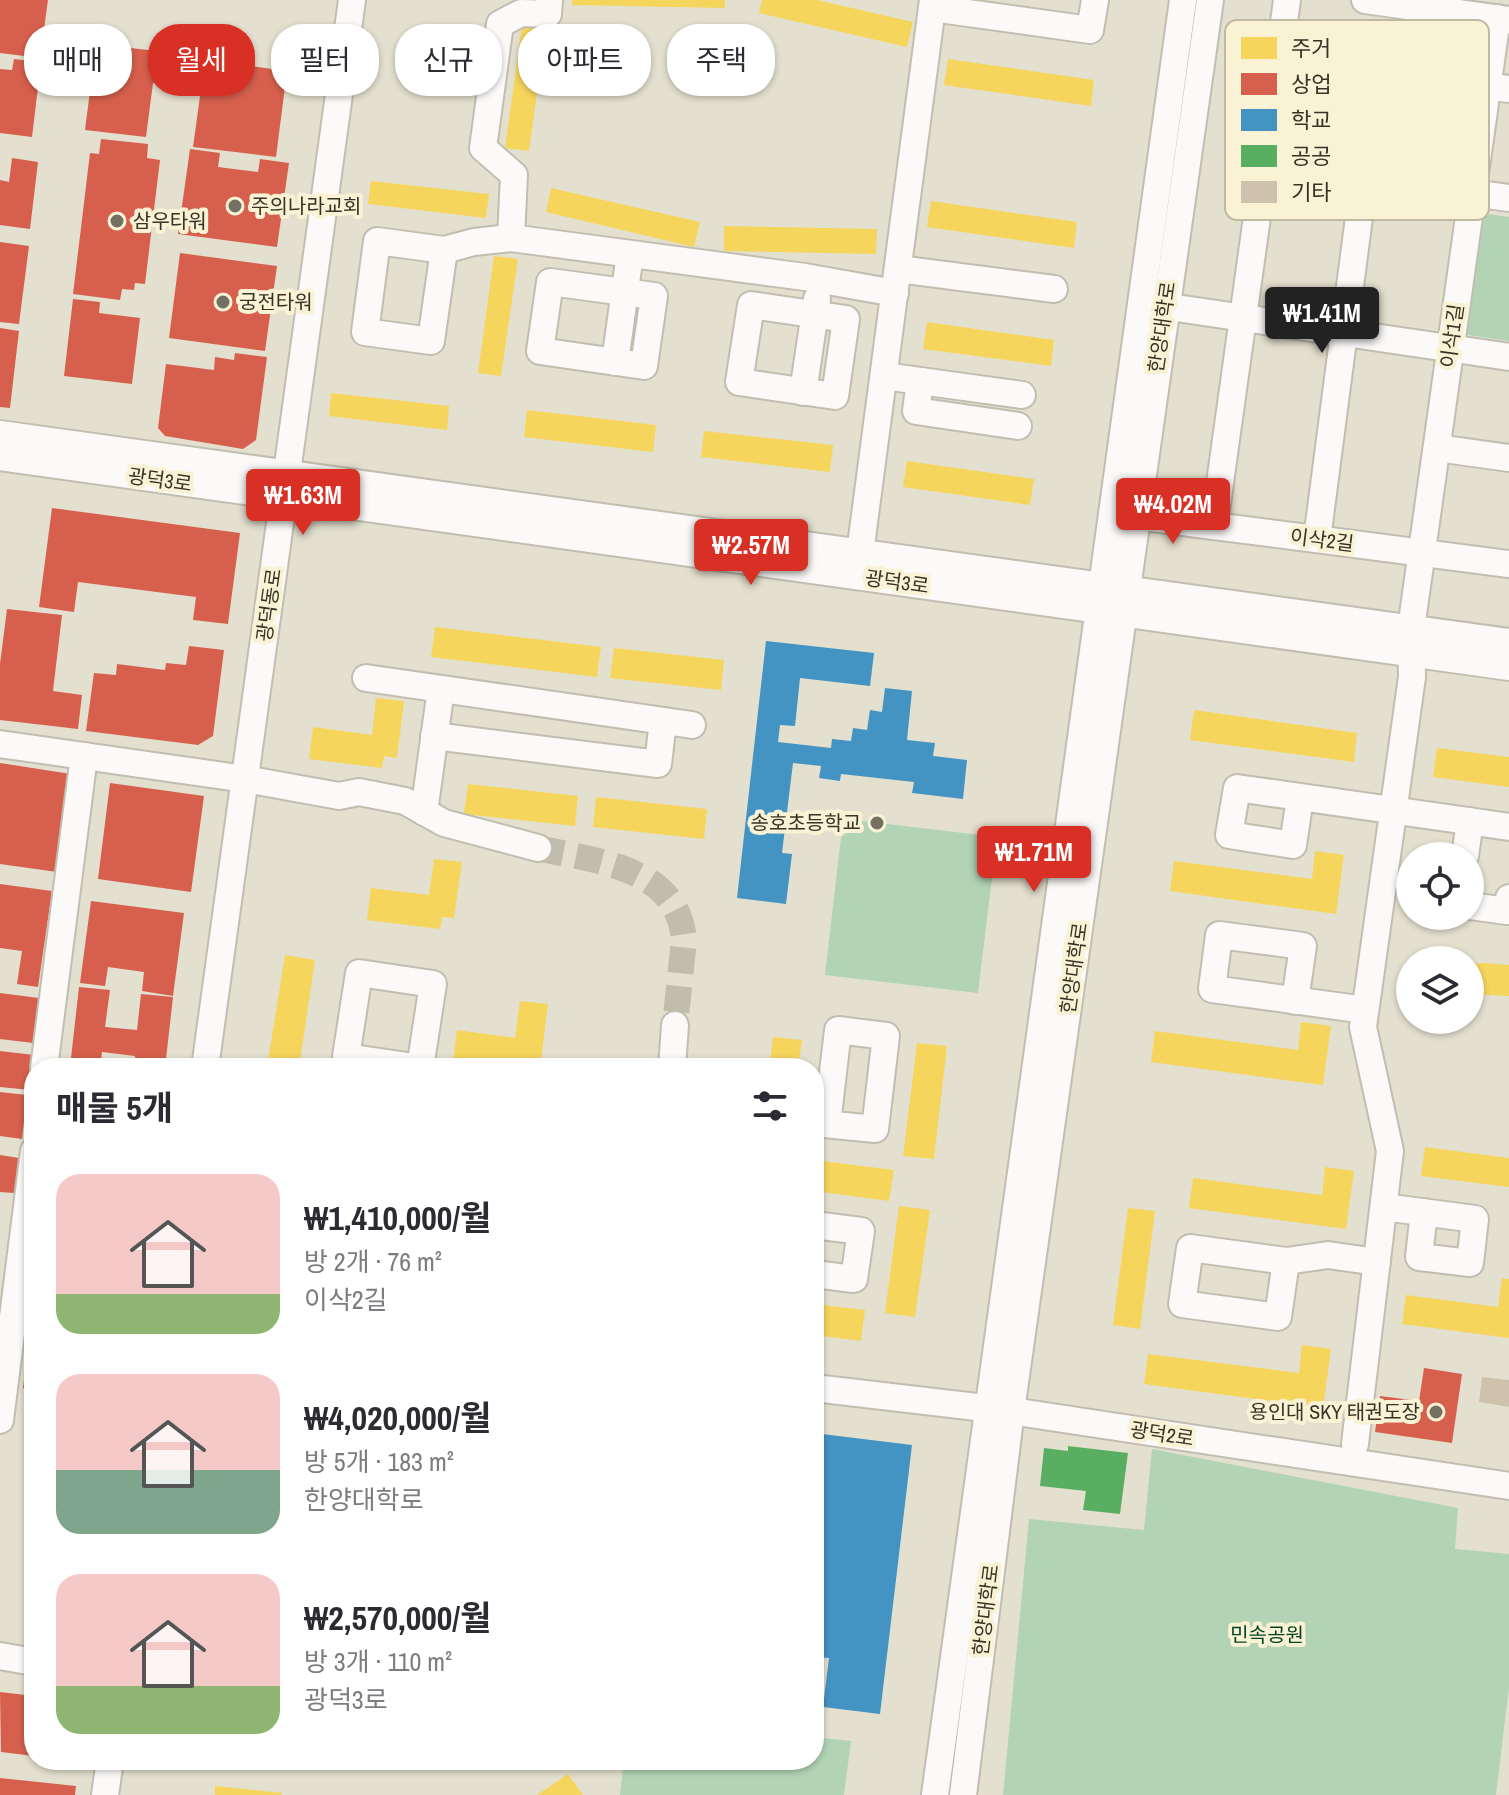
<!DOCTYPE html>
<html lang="ko">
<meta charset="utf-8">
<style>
body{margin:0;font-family:"Archivo Narrow","Noto Sans KR",sans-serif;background:#f2f2f3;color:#2b2b33;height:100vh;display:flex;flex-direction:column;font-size:30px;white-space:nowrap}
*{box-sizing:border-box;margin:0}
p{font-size:26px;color:#7c7c81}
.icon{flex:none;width:44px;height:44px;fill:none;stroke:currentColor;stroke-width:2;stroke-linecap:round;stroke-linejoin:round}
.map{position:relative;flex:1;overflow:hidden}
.panel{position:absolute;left:24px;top:1058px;width:800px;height:712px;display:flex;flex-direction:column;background:#fff;border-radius:32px;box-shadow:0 2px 6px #0004}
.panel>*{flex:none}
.guide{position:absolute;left:24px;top:24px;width:800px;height:72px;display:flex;gap:16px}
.fabs{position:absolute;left:1396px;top:842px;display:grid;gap:16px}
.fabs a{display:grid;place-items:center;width:88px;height:88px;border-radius:50%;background:#fff;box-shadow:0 2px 6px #0004;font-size:40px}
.price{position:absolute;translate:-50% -68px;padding:0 18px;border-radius:8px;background:#d93025;color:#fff;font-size:26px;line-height:52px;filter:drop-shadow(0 2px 4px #0008)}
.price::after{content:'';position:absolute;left:50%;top:48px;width:24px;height:18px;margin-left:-12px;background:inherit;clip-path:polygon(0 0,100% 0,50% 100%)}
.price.selected{background:#222;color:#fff}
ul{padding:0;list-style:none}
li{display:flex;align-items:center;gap:24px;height:200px;padding:0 32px}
li span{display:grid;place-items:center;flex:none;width:224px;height:160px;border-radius:24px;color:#555}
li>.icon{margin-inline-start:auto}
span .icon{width:96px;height:96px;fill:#fffc;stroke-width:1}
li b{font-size:34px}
h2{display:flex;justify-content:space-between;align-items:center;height:96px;padding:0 32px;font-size:34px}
.pill{padding:0 28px;border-radius:32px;background:#fff;box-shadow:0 2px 6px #0004;font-size:28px;line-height:72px}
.pill.selected{background:#d93025;color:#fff}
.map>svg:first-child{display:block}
</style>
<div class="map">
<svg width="1509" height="1795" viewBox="0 0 1509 1795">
<rect width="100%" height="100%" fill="#e4e0cf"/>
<g fill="#b2d4b5">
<path d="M 1479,213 L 1509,217 L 1509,341 L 1462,334 Z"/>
<path d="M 862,821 L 997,837 L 978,993 L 825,975 L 841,837 Z"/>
<path d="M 1152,1449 L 1458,1508 L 1455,1549 L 1509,1554 L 1509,1687 L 1496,1795 L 1003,1795 L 1029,1519 L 1144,1530 Z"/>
<path d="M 814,1737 L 851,1741 L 844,1795 L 620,1795 L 624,1760 L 814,1760 Z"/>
</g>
<g fill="#f6d55c">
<path d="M 572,0 L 725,0 L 725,8 L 572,5 Z"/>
<path d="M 762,0 L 817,0 L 913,22 L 907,47 L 759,13 Z"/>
<path d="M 522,25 L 546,28 L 529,151 L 505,148 Z"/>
<path d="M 948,59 L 1094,80 L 1091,106 L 944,85 Z"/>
<path d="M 371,181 L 489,194 L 486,218 L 368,204 Z"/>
<path d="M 551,188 L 700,222 L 694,247 L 546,212 Z"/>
<path d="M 931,201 L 1077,222 L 1074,248 L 927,227 Z"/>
<path d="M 724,226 L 877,229 L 876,254 L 724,251 Z"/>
<path d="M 494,256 L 518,259 L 501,376 L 478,373 Z"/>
<path d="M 927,322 L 1054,340 L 1051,366 L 923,349 Z"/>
<path d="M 331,393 L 449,406 L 447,430 L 329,416 Z"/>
<path d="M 527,410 L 656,425 L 653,452 L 524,437 Z"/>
<path d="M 704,431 L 833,445 L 830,472 L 701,457 Z"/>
<path d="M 907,461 L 1034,479 L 1030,505 L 903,487 Z"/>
<path d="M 435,627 L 601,647 L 597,677 L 431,657 Z"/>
<path d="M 614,648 L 724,660 L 721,690 L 610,678 Z"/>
<path d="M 376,698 L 404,701 L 397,758 L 384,756 L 382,768 L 309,759 L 313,727 L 372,735 Z"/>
<path d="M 1194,710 L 1357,733 L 1354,762 L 1190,740 Z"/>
<path d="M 1437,748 L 1509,757 L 1509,787 L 1433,777 Z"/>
<path d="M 468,784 L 578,796 L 575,826 L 464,814 Z"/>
<path d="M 596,797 L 707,809 L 704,839 L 593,827 Z"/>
<path d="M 1315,851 L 1344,855 L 1336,914 L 1170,891 L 1174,861 L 1312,879 Z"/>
<path d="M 434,859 L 462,862 L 454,918 L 442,917 L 440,929 L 367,920 L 371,888 L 429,895 Z"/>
<path d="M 285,955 L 315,960 L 299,1068 L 267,1067 Z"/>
<path d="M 1484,963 L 1509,965 L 1509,996 L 1470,994 L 1470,964 Z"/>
<path d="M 1410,973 L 1410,1005 L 1407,1006 L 1399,976 Z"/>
<path d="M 520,1001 L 548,1004 L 541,1061 L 528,1059 L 527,1068 L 502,1068 L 453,1062 L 457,1030 L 515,1038 Z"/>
<path d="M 1301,1022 L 1331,1026 L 1323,1085 L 1151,1062 L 1155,1031 L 1298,1050 Z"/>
<path d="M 773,1037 L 802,1040 L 798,1068 L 769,1068 Z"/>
<path d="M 917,1043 L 947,1046 L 934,1159 L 903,1156 Z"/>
<path d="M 1425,1147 L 1509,1158 L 1509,1187 L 1421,1176 Z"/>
<path d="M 814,1160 L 894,1170 L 889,1201 L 814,1191 Z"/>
<path d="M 1325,1167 L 1354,1171 L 1346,1229 L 1189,1208 L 1193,1178 L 1322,1195 Z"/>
<path d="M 899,1206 L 930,1210 L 915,1317 L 885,1313 Z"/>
<path d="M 1128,1208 L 1155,1211 L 1140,1329 L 1113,1325 Z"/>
<path d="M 1502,1278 L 1509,1279 L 1509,1338 L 1402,1324 L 1406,1295 L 1498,1307 Z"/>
<path d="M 814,1304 L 865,1310 L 861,1341 L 814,1335 Z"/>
<path d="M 1302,1345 L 1331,1349 L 1323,1408 L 1144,1384 L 1148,1354 L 1299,1373 Z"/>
<path d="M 168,1760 L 202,1760 L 200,1770 L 167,1766 Z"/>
<path d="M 568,1774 L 583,1795 L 537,1795 Z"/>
<path d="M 215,1786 L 282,1793 L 282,1795 L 215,1795 Z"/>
</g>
<g fill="#d6604d">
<path d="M 0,0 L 48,0 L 40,58 L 0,53 Z"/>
<path d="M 96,44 L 165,52 L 161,84 L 153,83 L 146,137 L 85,130 Z"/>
<path d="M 14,59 L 41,62 L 32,137 L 0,133 L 0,69 L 12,70 Z"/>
<path d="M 205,60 L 287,71 L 276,157 L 193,147 Z"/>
<path d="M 101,139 L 148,144 L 147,158 L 160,160 L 145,284 L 135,283 L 134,290 L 122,289 L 120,300 L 73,294 L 90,153 L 99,154 Z"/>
<path d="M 190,149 L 220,153 L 218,167 L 258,172 L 260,159 L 289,163 L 277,247 L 178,234 Z"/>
<path d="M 12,158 L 38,162 L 30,229 L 0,225 L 0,180 L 9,182 Z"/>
<path d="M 0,242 L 29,246 L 19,324 L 0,322 Z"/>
<path d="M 180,253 L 277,266 L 265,351 L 169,338 Z"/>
<path d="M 73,299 L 100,302 L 99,313 L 140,318 L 132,384 L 64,376 Z"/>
<path d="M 0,328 L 19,331 L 10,408 L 0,407 Z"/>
<path d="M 235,353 L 267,357 L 256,440 L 243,449 L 165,436 L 158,428 L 166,364 L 214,370 L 215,357 L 234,360 Z"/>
<path d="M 52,508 L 240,533 L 228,624 L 193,620 L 196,597 L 78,582 L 74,612 L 39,607 Z"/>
<path d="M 7,609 L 62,615 L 53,691 L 82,695 L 78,729 L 0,720 L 0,664 Z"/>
<path d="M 189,646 L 224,650 L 213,736 L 198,745 L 86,731 L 94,673 L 116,675 L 117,664 L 165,670 L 166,663 L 186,665 Z"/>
<path d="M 0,763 L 71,774 L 57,872 L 0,864 Z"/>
<path d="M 110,783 L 204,796 L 191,892 L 98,879 Z"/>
<path d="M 0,884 L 52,891 L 38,987 L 17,984 L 22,951 L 0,948 Z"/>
<path d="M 91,901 L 184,913 L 173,996 L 142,991 L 144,972 L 108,967 L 105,986 L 80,983 Z"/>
<path d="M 79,987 L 110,990 L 105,1027 L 137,1030 L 141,994 L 173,997 L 165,1068 L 134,1065 L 135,1056 L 102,1052 L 101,1061 L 71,1058 Z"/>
<path d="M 0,993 L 39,998 L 33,1043 L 0,1039 Z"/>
<path d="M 0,1051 L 34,1055 L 30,1090 L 0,1087 Z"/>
<path d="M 0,1092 L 27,1095 L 22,1139 L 0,1136 Z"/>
<path d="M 0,1155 L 19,1158 L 14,1193 L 0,1192 Z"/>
<path d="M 31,1320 L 34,1320 L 34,1389 L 23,1388 Z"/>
<path d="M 1424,1368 L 1462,1374 L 1452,1443 L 1375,1432 L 1380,1396 L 1419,1401 Z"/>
<path d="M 0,1692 L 34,1696 L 34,1756 L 1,1752 Z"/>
<path d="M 0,1778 L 76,1786 L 75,1795 L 0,1795 Z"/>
</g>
<g fill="#4393c3">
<path d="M 766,641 L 874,653 L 870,686 L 800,678 L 795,726 L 780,725 L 778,742 L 831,748 L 832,739 L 851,741 L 853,728 L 867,730 L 870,710 L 882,712 L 885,688 L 912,691 L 907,740 L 935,743 L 933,756 L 967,760 L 963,799 L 912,793 L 914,782 L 841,774 L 840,781 L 819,778 L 821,766 L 793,763 L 782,853 L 792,854 L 786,904 L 737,898 Z"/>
<path d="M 814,1433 L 912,1445 L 880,1714 L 823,1707 L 829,1658 L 814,1657 Z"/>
</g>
<path fill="#5aae61" d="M 1068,1446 L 1128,1453 L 1120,1514 L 1083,1510 L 1086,1491 L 1040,1486 L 1044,1448 L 1068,1451 Z"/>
<path fill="#cfc2ad" d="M 1482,1377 L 1509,1380 L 1509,1407 L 1479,1402 Z"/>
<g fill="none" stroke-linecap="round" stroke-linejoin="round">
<path stroke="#c1bdad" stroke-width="26" stroke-dasharray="26 13" stroke-linecap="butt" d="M 538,848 C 594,861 678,866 684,940 L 675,1025"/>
<g stroke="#c1beb1" stroke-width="30">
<g id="minor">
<path d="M 549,0 L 548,14 L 521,13 L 500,24 L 483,148 L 514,175 L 511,238 L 805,277 L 895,293"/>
<path d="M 1365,0 L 1509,20"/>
<path d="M 932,8 L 1090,30 L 1095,0"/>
<path d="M 1279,59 L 1287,0"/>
<path d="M 1509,89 L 1279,59 L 1214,526 L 1509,564"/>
<path d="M 1473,193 L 1509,198"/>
<path d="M 377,241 L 444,250 L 431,341 L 365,332 Z"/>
<path d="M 444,250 L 474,242 L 511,238"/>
<path d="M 898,269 L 1054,289"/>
<path d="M 550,282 L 654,296 L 644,366 L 540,351 Z"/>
<path d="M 1149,304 L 1509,357"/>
<path d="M 751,305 L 846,319 L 835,396 L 739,382 Z"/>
<path d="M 615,362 L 630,254"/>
<path d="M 884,376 L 1022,395"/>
<path d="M 920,381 L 916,411 L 1018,426"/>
<path d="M 803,392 L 817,299"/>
<path d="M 0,434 L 1509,642"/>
<path d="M 1437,448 L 1509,458"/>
<path d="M 0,457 L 1509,667"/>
<path d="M 1137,516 L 1214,526"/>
<path d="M 1317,539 L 1378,72"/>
<path d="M 860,553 L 933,0"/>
<path d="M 366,678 L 692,725"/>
<path d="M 434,736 L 658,764 L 663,721"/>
<path d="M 0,744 L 245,779 L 339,796 L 359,792 L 405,801 L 444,823 L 538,848"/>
<path d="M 1300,798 L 1293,845 L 1229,835 L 1237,788 L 1509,827"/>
<path d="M 424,812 L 441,689"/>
<path d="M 1465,856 L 1470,821"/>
<path d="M 1470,906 L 1507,911 L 1509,898"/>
<path d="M 1295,1001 L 1303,946 L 1219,935 L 1212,989 L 1365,1010"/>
<path d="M 44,1068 L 84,756"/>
<path d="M 205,1068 L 352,0"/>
<path d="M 420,1068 L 433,984 L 359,973 L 346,1057 L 421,1068"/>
<path d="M 672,1068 L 675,1025"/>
<path d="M 814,1123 L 875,1129 L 886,1036 L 838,1030 L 827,1124"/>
<path d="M 1384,1207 L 1475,1219 L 1470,1263 L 1419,1257 L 1424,1212"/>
<path d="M 814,1225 L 861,1231 L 854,1279 L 814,1274"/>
<path d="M 1286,1261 L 1190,1248 L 1182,1304 L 1278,1317 L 1286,1261 L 1328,1255 L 1377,1262"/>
<path d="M 814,1388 L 1011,1411 L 1509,1486"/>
<path d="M 0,1420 L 34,1151"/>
<path d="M 1355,1444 L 1390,1151 L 1363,1027 L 1412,677 L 1411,629 L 1497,18"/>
<path d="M 0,1656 L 34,1662"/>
<path d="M 105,1795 L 110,1760"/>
<path d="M 935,1795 L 1183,0"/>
<path d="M 963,1795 L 1011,1411 L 1210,0"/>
</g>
</g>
<use href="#minor" stroke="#fbfaf8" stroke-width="26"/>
</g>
<g fill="#737062" stroke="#f9f2d4" stroke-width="3">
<circle cx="235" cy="206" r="8"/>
<circle cx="117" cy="221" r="8"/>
<circle cx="223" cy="302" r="8"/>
<circle cx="877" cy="823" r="8"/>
<circle cx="1436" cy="1412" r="8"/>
</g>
<g text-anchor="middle" stroke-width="8" stroke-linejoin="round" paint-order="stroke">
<g font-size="20" fill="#363327" stroke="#f9f2d4" text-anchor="start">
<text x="251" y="213">주의나라교회</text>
<text x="133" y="228">삼우타워</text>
<text x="239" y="309">궁전타워</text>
<text x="861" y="830" text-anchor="end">송호초등학교</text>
<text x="1420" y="1419" text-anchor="end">용인대 SKY 태권도장</text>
</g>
<g font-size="20" fill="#363327" stroke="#f9f2d4">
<text transform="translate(1162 327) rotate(-82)" y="7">한양대학로</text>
<text transform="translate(1452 336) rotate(-82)" y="7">이삭1길</text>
<text transform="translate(160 480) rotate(8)" y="7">광덕3로</text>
<text transform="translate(1322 540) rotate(7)" y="7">이삭2길</text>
<text transform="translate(897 582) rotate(8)" y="7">광덕3로</text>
<text transform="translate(269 605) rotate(-82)" y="7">광덕동로</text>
<text transform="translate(1074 968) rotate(-82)" y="7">한양대학로</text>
<text transform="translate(1162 1434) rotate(9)" y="7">광덕2로</text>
<text transform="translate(986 1610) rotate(-83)" y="7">한양대학로</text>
</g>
<g font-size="20" fill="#004323" stroke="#f9f2d4">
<text x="1267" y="1642">민속공원</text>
</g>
</g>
<rect x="1225" y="20" width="264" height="200" rx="12" fill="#f9f2d4" stroke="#beb9a0" stroke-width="2"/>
<rect x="1241" y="37" width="36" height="22" fill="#f6d55c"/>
<rect x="1241" y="73" width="36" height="22" fill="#d6604d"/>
<rect x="1241" y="109" width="36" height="22" fill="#4393c3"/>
<rect x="1241" y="145" width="36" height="22" fill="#5aae61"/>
<rect x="1241" y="181" width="36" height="22" fill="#cfc2ad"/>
<g font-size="22" fill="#363327">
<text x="1291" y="56">주거</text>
<text x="1291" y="92">상업</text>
<text x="1291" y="128">학교</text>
<text x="1291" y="164">공공</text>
<text x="1291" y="200">기타</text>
</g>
</svg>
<div class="fabs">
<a><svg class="icon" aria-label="locate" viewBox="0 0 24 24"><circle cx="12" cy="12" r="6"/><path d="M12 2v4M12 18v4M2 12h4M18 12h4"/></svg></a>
<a><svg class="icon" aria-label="layers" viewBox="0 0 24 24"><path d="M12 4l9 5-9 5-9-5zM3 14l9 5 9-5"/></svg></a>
</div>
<b class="price selected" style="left:1322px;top:355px">₩1.41M</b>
<b class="price" style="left:303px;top:537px">₩1.63M</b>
<b class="price" style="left:1173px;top:546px">₩4.02M</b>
<b class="price" style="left:751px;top:587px">₩2.57M</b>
<b class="price" style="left:1034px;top:894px">₩1.71M</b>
<div class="guide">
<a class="pill">매매</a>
<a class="pill selected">월세</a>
<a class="pill">필터</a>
<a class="pill">신규</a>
<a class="pill">아파트</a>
<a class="pill">주택</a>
</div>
<section class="panel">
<h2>매물 5개<svg class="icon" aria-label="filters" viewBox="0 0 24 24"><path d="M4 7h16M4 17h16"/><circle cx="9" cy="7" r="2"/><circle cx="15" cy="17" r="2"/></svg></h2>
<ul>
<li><span style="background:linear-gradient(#f6c9c9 75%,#8fb573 0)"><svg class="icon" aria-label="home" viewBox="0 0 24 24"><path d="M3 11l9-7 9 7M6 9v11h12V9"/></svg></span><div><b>₩1,410,000/월</b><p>방 2개 · 76 m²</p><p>이삭2길</p></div></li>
<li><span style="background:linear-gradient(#f6c9c9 60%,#7fa58c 0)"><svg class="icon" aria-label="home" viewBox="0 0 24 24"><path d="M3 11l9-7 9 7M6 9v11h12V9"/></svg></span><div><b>₩4,020,000/월</b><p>방 5개 · 183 m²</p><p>한양대학로</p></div></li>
<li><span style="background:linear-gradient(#f6c9c9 70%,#8fb573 0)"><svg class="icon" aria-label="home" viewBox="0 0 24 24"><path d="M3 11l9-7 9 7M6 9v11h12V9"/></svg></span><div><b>₩2,570,000/월</b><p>방 3개 · 110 m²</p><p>광덕3로</p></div></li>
</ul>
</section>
</div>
